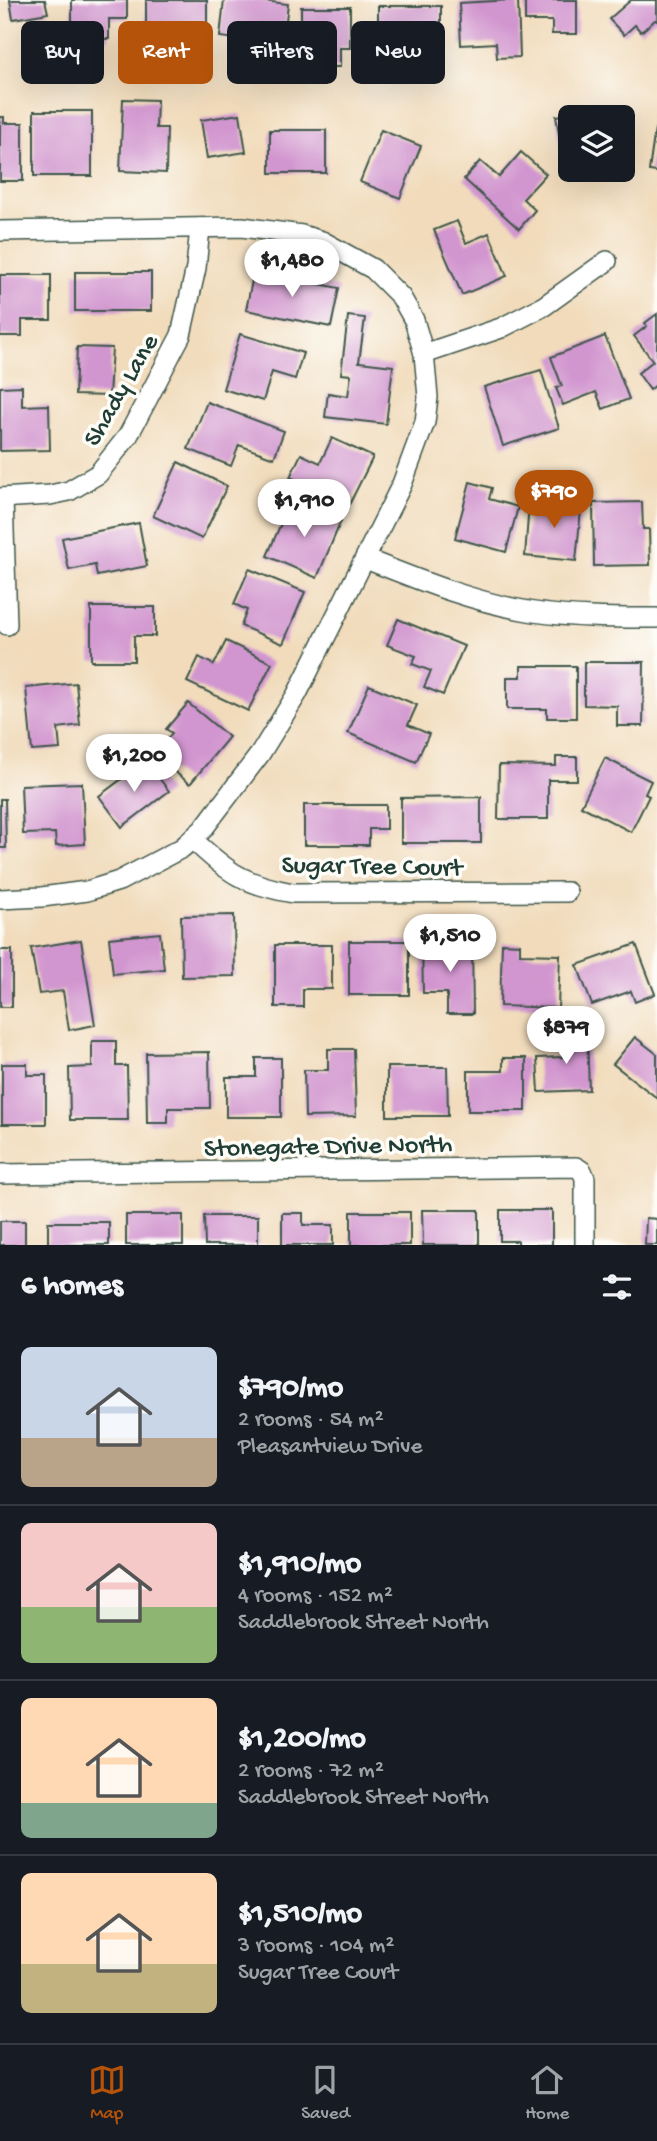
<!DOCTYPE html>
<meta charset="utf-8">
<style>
body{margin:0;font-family:"Gochi Hand",sans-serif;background:#242831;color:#f1f3f6;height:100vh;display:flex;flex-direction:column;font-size:26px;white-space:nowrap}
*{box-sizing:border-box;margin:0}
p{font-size:23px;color:#9ea1a6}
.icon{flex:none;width:38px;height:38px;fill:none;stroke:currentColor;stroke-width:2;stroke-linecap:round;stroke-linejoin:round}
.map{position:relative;height:1245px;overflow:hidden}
.details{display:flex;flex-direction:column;background:#171b24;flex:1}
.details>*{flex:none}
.guide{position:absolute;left:21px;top:21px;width:616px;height:63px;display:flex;gap:14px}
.buttons{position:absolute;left:558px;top:105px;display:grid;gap:14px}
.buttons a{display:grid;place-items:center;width:77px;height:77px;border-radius:10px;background:#171b24;box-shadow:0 7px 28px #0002;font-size:35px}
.price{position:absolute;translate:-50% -60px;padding:0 16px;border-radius:24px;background:#fff;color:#222;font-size:23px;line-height:46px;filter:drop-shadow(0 2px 4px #0008)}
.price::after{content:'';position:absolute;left:50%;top:42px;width:21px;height:16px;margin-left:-10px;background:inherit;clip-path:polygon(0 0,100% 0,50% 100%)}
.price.selected{background:#b45309;color:#fff}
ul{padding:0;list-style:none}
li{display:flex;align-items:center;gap:21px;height:175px;padding:0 21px}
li+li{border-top:2px solid #363941}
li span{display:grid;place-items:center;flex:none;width:196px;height:140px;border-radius:10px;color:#555}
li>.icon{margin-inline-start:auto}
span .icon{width:84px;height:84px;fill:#fffc;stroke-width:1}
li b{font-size:30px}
h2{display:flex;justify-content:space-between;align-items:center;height:84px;padding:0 21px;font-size:30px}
.chip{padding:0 24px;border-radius:10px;background:#171b24;box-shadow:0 7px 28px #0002;font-size:24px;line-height:63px}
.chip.selected{background:#b45309;color:#fff}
.tabs{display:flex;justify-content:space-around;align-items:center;height:98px;border-top:2px solid #363941;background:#171b24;font-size:19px;color:#9ea1a6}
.tabs a{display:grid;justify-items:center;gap:4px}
.tabs .selected{color:#b45309}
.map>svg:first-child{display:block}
</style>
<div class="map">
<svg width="657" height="1245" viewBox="0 0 657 1245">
<rect width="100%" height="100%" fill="#fdfcf7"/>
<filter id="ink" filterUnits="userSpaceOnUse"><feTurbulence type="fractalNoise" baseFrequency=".0143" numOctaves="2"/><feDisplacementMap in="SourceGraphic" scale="14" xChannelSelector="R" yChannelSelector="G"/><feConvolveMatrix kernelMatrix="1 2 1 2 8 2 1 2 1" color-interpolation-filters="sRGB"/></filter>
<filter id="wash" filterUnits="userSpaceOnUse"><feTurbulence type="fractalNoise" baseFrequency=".00686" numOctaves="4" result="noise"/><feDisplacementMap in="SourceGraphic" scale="28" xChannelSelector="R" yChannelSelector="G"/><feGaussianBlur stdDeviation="1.57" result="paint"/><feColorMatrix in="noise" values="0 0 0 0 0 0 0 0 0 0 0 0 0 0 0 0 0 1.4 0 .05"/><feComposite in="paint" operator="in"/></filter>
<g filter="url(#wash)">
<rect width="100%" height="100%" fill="#f1dbbb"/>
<g id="blocks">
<g fill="#d195cf">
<path d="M 10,0 L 45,0 L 48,13 L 13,19 Z"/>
<path d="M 72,0 L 127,0 L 127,19 L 109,19 L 109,39 L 72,39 Z"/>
<rect x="146" y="0" width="61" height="39"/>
<path d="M 224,0 L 256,0 L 288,4 L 283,45 L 220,37 Z"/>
<path d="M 512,0 L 518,0 L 520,57 L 497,58 L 496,43 L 461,45 L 459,3 Z"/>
<path d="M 525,0 L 577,0 L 577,34 L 552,34 L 552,21 L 525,21 Z"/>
<path d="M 631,0 L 657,0 L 657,21 L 655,20 L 641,32 L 635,25 L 624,35 L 609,19 Z"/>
<rect x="378" y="6" width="63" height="43"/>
<path d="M 301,7 L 350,7 L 350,48 L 340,48 L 340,67 L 316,67 L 316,49 L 301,49 Z"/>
<path d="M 123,99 L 157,100 L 156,128 L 167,128 L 166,173 L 120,171 Z"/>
<path d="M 616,106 L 618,117 L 570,117 L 570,163 L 564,164 L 556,116 Z"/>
<rect x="34" y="111" width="58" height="65"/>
<path d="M 240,114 L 246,152 L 207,158 L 201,120 Z"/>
<path d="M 0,117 L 4,117 L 4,123 L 23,123 L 23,181 L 0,181 Z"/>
<path d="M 655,129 L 657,130 L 657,172 L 649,171 Z"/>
<rect x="270" y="130" width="56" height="43"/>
<path d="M 381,130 L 421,146 L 400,198 L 360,182 Z"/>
<path d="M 521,152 L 546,174 L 523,199 L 535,210 L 519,229 L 464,179 L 480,161 L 499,177 Z"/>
<path d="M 457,221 L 466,243 L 489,233 L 507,276 L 462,295 L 434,230 Z"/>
<path d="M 254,271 L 339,288 L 331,327 L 246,310 Z"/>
<rect x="75" y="272" width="76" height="39"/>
<path d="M 0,275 L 51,275 L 51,320 L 22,320 L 22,336 L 0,336 Z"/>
<path d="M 657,314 L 657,384 L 650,390 L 638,373 L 653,361 L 634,336 L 647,326 L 645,323 Z"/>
<path d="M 348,316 L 365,318 L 359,362 L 393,366 L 386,424 L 325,417 L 328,393 L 348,396 L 351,375 L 341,374 Z"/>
<path d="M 240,334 L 303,353 L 295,379 L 272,372 L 263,401 L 223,389 Z"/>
<path d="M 605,336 L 629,399 L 603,409 L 596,392 L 563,405 L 556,388 L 562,386 L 551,357 Z"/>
<path d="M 77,347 L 112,348 L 109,396 L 75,395 Z"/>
<path d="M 541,370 L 559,428 L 503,446 L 484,387 Z"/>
<path d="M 22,386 L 22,406 L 49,405 L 50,450 L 0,451 L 0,387 Z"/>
<path d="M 207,402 L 284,431 L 274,458 L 239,445 L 231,466 L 188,449 Z"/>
<path d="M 332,438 L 373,457 L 349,505 L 290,477 L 301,454 L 320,463 Z"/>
<path d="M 178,462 L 227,486 L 202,539 L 153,516 Z"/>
<path d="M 470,482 L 492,488 L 489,499 L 518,507 L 506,552 L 455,538 Z"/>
<path d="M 558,497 L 582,499 L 576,561 L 525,556 L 529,504 L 557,506 Z"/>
<path d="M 291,500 L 341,521 L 317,578 L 267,556 Z"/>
<path d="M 642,502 L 643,529 L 649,529 L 650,565 L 594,566 L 593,503 Z"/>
<path d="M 139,523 L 147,566 L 97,576 L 95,565 L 69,570 L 62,538 Z"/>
<path d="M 249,569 L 305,592 L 283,644 L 241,626 L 247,610 L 234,604 Z"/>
<path d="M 91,607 L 155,607 L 155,636 L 134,636 L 134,661 L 91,661 Z"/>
<path d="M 398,619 L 464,646 L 443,695 L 424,687 L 431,671 L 412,664 L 416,656 L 387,645 Z"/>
<path d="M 226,641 L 272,663 L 248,711 L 187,682 L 199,657 L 214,665 Z"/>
<path d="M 584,662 L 644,662 L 643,726 L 617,726 L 617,706 L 584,705 Z"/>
<path d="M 521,666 L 576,666 L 576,718 L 547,718 L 547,709 L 507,709 L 507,677 L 521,677 Z"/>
<path d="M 76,683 L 80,725 L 58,728 L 60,749 L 32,751 L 26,688 Z"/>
<path d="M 369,685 L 417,705 L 408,725 L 429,734 L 416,762 L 348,733 Z"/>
<path d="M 188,703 L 229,737 L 190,784 L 154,755 L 172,733 L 166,729 Z"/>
<path d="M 556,757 L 577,757 L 577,780 L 548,780 L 548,819 L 498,819 L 499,765 L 556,766 Z"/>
<path d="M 605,758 L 651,781 L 645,794 L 649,796 L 631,832 L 581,806 Z"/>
<path d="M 146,761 L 169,791 L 122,827 L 99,796 Z"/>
<path d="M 82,783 L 85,844 L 56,846 L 55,833 L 23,834 L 21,785 Z"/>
<path d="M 481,797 L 481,843 L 401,843 L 401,798 Z"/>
<path d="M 0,799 L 5,799 L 6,848 L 0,848 Z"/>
<path d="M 304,805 L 386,805 L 386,829 L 369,829 L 369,845 L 304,845 Z"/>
<path d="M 234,915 L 235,976 L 182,977 L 181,916 Z"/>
<path d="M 160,933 L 164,969 L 113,974 L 109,938 Z"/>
<path d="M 81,940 L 95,1025 L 69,1030 L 63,991 L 39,994 L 31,948 Z"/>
<rect x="349" y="941" width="60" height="54"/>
<path d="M 472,942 L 473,1014 L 447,1014 L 447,993 L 423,993 L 422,943 Z"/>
<path d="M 502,943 L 520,944 L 520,954 L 560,955 L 558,1008 L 500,1006 Z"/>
<path d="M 636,944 L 655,994 L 635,1002 L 631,991 L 592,1005 L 577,965 Z"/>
<path d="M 275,945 L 332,945 L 332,989 L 303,989 L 303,1007 L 275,1007 Z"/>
<rect x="0" y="950" width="12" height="57"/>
<path d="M 587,1032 L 589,1090 L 539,1092 L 537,1058 L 563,1057 L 562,1033 Z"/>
<path d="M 635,1037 L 657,1054 L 657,1098 L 613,1064 Z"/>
<path d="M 92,1041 L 116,1041 L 116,1066 L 127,1066 L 128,1120 L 70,1120 L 69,1068 L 92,1067 Z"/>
<path d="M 328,1049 L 354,1049 L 356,1116 L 305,1117 L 304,1070 L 328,1070 Z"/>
<path d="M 209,1052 L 210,1108 L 168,1108 L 168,1123 L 147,1123 L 146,1053 Z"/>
<path d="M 256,1058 L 281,1058 L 281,1117 L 226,1117 L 226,1077 L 256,1077 Z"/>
<path d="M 503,1058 L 526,1058 L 526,1111 L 468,1111 L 468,1071 L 503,1071 Z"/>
<path d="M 2,1064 L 27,1064 L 27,1075 L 46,1075 L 46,1124 L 2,1124 Z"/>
<path d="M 387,1067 L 447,1067 L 448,1116 L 387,1116 Z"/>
<path d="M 422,1210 L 479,1210 L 479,1245 L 423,1245 Z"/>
<path d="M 500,1210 L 552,1210 L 552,1245 L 518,1245 L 518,1241 L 500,1241 Z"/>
<rect x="351" y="1212" width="59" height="33"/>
<path d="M 282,1213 L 303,1213 L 303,1225 L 333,1225 L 333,1245 L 282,1245 Z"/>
<rect x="126" y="1215" width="57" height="30"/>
<path d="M 204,1216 L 258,1216 L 258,1245 L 205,1245 Z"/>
<path d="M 646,1218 L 657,1219 L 657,1245 L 645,1245 Z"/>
<rect x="0" y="1221" width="25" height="24"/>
<rect x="48" y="1222" width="61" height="23"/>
</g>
</g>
</g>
<g filter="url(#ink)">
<use href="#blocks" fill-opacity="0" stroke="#3e5548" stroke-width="2"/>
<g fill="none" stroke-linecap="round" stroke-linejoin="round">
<g stroke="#3e5548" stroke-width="22">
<g id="street">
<path d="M 0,231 L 242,227 L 302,235 L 322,241 L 373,269 L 401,297 L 414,320 L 424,354 L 428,397 L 425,422 L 402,484 L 297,694 L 260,754 L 203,829 L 182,848 L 119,881 L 87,891 L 42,897 L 0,899"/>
<path d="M 424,354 L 501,328 L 544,306 L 607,261"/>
<path d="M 0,498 L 50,495 L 69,491 L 98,474 L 128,436 L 181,335 L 196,268 L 200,228"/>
<path d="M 3,498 L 7,625"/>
<path d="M 366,559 C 421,581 475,603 534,612 C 574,618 617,618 657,618"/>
<path d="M 192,839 C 229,873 243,884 293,893 L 567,892"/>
<path d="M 0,1174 L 576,1167 L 582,1171 L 585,1178 L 585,1245"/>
</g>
</g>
<use href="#street" stroke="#fff" stroke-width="19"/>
</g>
</g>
<g text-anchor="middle" stroke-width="7" stroke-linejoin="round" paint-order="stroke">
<g font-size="26" fill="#1f3d34" stroke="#fdfcf7">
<text transform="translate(119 389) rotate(-60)" y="9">Shady Lane</text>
<text transform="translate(372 864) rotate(1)" y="9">Sugar Tree Court</text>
<text transform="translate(328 1144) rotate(-1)" y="9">Stonegate Drive North</text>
</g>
</g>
</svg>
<div class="buttons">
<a><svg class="icon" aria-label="layers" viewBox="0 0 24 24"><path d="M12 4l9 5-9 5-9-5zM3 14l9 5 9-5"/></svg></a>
</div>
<b class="price" style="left:292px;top:299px">$1,480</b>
<b class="price selected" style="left:554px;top:530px">$790</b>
<b class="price" style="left:304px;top:539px">$1,910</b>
<b class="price" style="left:134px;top:794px">$1,200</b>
<b class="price" style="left:450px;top:974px">$1,510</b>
<b class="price" style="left:566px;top:1066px">$879</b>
<div class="guide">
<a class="chip">Buy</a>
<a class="chip selected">Rent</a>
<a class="chip">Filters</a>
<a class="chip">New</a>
</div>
</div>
<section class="details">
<h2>6 homes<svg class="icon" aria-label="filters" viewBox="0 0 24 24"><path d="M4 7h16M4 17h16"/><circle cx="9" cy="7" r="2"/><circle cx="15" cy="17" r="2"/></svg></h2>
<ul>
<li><span style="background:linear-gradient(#c9d6e8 65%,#b9a48a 0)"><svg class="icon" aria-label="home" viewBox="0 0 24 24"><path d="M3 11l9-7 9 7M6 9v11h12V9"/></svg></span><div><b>$790/mo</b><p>2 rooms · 54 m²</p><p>Pleasantview Drive</p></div></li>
<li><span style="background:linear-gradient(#f6c9c9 60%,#8fb573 0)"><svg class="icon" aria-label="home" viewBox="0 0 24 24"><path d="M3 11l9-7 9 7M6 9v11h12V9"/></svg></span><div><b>$1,910/mo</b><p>4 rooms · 152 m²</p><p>Saddlebrook Street North</p></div></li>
<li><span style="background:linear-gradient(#ffd9b3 75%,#7fa58c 0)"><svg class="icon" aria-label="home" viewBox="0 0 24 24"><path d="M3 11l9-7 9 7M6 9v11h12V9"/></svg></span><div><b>$1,200/mo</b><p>2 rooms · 72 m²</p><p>Saddlebrook Street North</p></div></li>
<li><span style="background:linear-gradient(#ffd9b3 65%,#c2b280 0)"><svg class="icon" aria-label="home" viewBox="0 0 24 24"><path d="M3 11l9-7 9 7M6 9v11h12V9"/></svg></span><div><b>$1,510/mo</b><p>3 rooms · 104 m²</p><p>Sugar Tree Court</p></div></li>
</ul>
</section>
<nav class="tabs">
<a class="selected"><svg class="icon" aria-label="map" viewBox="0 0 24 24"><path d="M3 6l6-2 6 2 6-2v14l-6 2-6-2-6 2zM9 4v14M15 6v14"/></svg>Map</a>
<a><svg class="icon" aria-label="saved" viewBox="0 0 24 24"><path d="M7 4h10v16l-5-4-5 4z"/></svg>Saved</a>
<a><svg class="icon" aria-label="home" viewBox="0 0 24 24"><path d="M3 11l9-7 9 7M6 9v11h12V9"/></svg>Home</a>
</nav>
